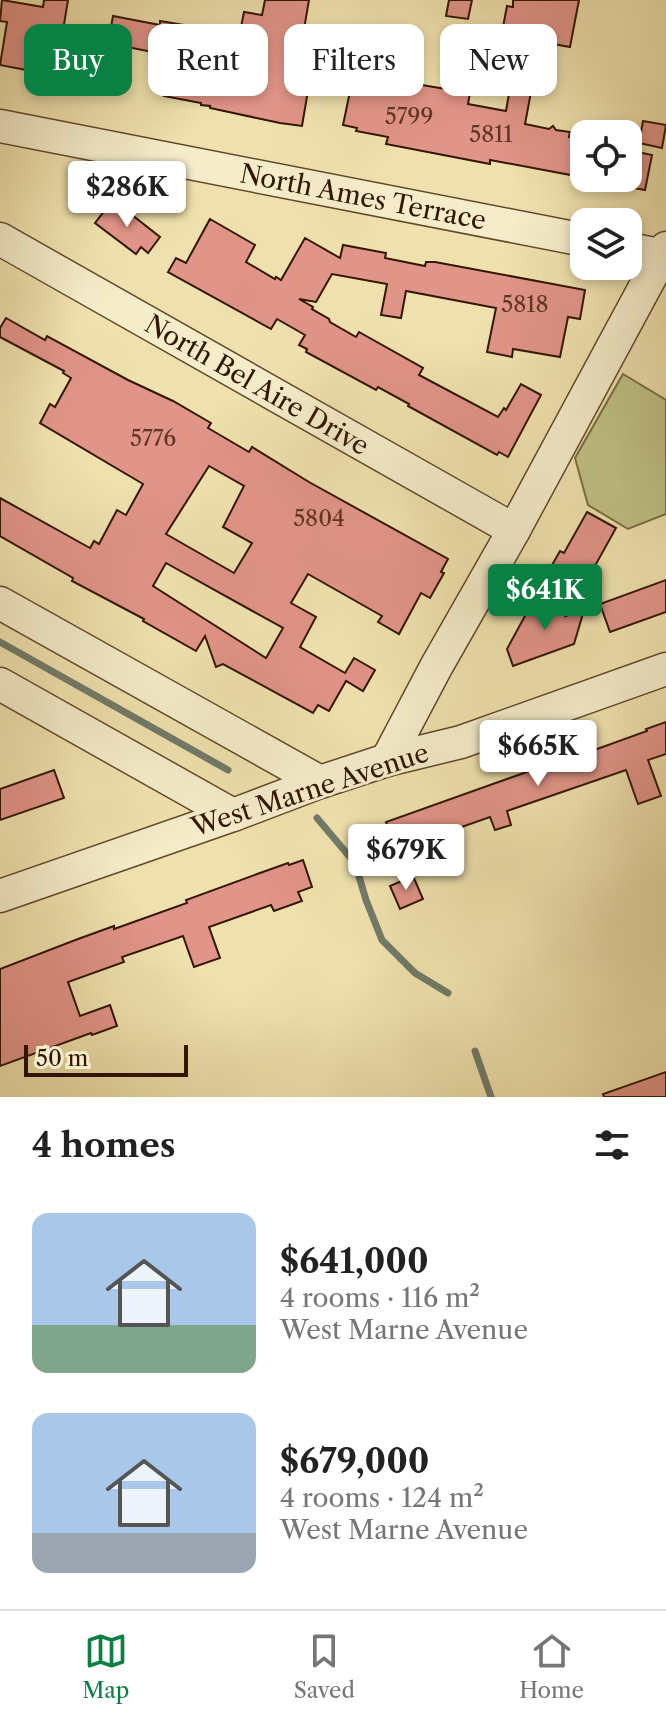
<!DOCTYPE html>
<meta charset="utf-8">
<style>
body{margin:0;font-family:"Libre Caslon Text",serif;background:#f6f6f6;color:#222;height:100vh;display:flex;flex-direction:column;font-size:30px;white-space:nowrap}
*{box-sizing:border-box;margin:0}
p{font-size:26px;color:#767676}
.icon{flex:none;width:44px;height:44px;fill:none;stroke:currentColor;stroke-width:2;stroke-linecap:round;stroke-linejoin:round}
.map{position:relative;height:1097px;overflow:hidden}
.panel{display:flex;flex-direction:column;background:#fff;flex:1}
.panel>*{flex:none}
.guide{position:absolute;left:24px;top:24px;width:618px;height:72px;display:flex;gap:16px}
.fabs{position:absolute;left:570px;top:120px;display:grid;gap:16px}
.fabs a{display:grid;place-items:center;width:72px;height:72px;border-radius:16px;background:#fff;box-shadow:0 4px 12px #0003;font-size:40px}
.scale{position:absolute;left:24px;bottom:20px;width:164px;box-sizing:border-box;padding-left:8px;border:4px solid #321600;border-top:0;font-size:22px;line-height:28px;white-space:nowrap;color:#321600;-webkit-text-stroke:6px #f5ecca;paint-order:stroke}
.price{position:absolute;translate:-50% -68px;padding:0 18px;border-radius:8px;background:#fff;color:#222;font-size:26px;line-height:52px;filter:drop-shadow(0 2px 4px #0008)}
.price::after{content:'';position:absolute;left:50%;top:48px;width:24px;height:18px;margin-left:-12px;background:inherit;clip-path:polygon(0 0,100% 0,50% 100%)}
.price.on{background:#0b8043;color:#fff}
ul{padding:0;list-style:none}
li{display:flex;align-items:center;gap:24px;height:200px;padding:0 32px}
li span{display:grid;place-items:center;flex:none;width:224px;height:160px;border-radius:16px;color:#555}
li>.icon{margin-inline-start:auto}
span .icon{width:96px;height:96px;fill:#fffc;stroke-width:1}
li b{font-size:34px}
h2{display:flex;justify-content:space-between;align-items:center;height:96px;padding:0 32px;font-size:34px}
.pill{padding:0 28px;border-radius:16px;background:#fff;box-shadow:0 4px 12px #0003;font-size:28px;line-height:72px}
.pill.on{background:#0b8043;color:#fff}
.tabs{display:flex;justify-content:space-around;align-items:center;height:112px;border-top:2px solid #e0e0e0;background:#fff;font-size:22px;color:#767676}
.tabs a{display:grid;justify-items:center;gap:4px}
.tabs .on{color:#0b8043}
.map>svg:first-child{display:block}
</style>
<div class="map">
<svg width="666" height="1097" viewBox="0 0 666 1097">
<rect width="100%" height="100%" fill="#efe1ad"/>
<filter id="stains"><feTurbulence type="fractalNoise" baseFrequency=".0025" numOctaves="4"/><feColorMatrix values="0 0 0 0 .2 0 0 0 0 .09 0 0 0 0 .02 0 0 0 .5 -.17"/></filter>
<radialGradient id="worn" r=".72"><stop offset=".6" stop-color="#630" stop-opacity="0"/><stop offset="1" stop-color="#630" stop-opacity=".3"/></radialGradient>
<path fill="#c0c185" stroke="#796c42" stroke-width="2" d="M 623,374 L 666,400 L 666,514 L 628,529 L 588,505 L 575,458 Z"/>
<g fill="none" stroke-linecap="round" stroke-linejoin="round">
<g stroke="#707a68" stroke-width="7">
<path d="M 0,642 L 228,770"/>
<path d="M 317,818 L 355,863 L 366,900 L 382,940 L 415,973 L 448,993"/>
<path d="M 475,1051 L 491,1097"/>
</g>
</g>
<g fill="#e19488" stroke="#321600" stroke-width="2" fill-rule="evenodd">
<path d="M 2,0 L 43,7 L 44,0 L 68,0 L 60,49 L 109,58 L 105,85 L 0,65 L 7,22 L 0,21 Z"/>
<path d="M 265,0 L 309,0 L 296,76 L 310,79 L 302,126 L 280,123 L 210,108 L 210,106 L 201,105 L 201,103 L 164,96 L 165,93 L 155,91 L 162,54 L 108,43 L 113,16 L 160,25 L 160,21 L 196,27 L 189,68 L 243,78 L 250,39 L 239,37 L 244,12 L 262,15 Z"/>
<path d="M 449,0 L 472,0 L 468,19 L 446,16 Z"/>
<path d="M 513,0 L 579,0 L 570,47 L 504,35 L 506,27 L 503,27 L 507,6 L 513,7 Z"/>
<path d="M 344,33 L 370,38 L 366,61 L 340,56 Z"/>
<path d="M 398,81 L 470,93 L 468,104 L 506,111 L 510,88 L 531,92 L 525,124 L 549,129 L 553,126 L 556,130 L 570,132 L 569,137 L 583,140 L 576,176 L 490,160 L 490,164 L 386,144 L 388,137 L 356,131 L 357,128 L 343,125 L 352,82 L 396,93 Z"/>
<path d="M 643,121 L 666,125 L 662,148 L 639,143 Z"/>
<path d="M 628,150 L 652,155 L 645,190 L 628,187 Z"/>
<path d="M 113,200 L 160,237 L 148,253 L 141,247 L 136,254 L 95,223 Z"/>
<path d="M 210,219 L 255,245 L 246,262 L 275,279 L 276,277 L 281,280 L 305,238 L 340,258 L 343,245 L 386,253 L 385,258 L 425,266 L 426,262 L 435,262 L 585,290 L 580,319 L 568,317 L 560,357 L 513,349 L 512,357 L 487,352 L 496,308 L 406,291 L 401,318 L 381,315 L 387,284 L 332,274 L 316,302 L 299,299 L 313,307 L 312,309 L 329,319 L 330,322 L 356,337 L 359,332 L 423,368 L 419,375 L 498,417 L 504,408 L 506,410 L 521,384 L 541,395 L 508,457 L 499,452 L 497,455 L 408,406 L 409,404 L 378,387 L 376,390 L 306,352 L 307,349 L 299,345 L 305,335 L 277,319 L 271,329 L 168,272 L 176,258 L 186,263 Z"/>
<path d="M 6,318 L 45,340 L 47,336 L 128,380 L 173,401 L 211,423 L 208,428 L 249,452 L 252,447 L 309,482 L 448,559 L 441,572 L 444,573 L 430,598 L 421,593 L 399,634 L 378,622 L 382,616 L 308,574 L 291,603 L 316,617 L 300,647 L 345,673 L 354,658 L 375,670 L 363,691 L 346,681 L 329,711 L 318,705 L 313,713 L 223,664 L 216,667 L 205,636 L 196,651 L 143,621 L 144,619 L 72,581 L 73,578 L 0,536 L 0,498 L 90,548 L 94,541 L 99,544 L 117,510 L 126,515 L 143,484 L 40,423 L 50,404 L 55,407 L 71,378 L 63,373 L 64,371 L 0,337 L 0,328 ZM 209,466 L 244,486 L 223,527 L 252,543 L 234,573 L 166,534 ZM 166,563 L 283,628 L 266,658 L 153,586 Z"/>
<path d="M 587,512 L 616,528 L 580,593 L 547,574 L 560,551 L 564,553 Z"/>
<path d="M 666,580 L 666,612 L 610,632 L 600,604 Z"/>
<path d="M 578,595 L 566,616 L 584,610 L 574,644 L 513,666 L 507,649 L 526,614 Z"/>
<path d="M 666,722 L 666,754 L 648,760 L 661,796 L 638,804 L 626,770 L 507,811 L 511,825 L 495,830 L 490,817 L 396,850 L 386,822 L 549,764 L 550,766 L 647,731 L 646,729 Z"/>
<path d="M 54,770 L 64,798 L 0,820 L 0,789 Z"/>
<path d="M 303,860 L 312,887 L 298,892 L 302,901 L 274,911 L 271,905 L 209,927 L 220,958 L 194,967 L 183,936 L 122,957 L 124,962 L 68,982 L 80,1016 L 110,1005 L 117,1026 L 92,1035 L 91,1033 L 0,1066 L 0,969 L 78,939 L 114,926 L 114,929 L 187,903 L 186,900 L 260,873 L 288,863 L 289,865 Z"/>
<path d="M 413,876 L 423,899 L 400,909 L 390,886 Z"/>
<path d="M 666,1072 L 666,1097 L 604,1097 L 603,1094 Z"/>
</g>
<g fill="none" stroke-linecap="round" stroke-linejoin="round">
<g stroke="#61492b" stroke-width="35">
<g id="minor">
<path d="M 0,126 L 584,240"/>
<path d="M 0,239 L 514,530"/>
<path d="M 628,249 L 666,256"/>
<path d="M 0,603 L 320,782"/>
<path d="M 0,684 L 233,815"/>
<path d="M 387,760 L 436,667 L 514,530 L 666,248"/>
<path d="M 0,896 L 233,815 L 320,782 L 387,760 L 461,742 L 666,669"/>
</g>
</g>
<use href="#minor" stroke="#f5ecca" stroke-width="32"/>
</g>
<g text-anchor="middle" stroke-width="6" stroke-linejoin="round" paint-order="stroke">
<g font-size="22" fill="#5e3622">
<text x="409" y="124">5799</text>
<text x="491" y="142">5811</text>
<text x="525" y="312">5818</text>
<text x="153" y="446">5776</text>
<text x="319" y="526">5804</text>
</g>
<g font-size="26" fill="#321600" stroke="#f5ecca">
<text transform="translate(363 197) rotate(11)" y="9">North Ames Terrace</text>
<text transform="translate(257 385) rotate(30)" y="9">North Bel Aire Drive</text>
<text transform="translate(310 790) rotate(-18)" y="9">West Marne Avenue</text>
</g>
</g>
<rect width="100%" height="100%" filter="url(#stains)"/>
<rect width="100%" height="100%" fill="url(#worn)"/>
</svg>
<div class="fabs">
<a><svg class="icon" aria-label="locate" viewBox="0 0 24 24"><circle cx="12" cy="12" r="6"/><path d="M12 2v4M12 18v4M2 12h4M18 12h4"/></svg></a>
<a><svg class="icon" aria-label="layers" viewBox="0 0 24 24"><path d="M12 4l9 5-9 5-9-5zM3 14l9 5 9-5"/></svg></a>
</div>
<div class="scale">50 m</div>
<b class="price" style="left:127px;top:229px">$286K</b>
<b class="price on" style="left:545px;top:632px">$641K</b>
<b class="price" style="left:538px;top:788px">$665K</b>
<b class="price" style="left:406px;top:892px">$679K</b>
<div class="guide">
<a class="pill on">Buy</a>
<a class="pill">Rent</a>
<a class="pill">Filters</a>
<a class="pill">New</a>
</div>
</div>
<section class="panel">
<h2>4 homes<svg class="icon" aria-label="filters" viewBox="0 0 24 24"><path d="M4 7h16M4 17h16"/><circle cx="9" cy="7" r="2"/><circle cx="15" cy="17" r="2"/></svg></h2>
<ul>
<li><span style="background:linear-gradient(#a9c7e8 70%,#7fa58c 0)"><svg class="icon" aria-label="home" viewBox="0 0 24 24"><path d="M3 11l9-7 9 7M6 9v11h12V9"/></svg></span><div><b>$641,000</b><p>4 rooms · 116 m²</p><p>West Marne Avenue</p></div></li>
<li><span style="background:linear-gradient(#a9c7e8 75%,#9aa5b1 0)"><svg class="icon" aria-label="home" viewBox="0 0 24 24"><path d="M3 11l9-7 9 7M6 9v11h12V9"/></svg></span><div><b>$679,000</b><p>4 rooms · 124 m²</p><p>West Marne Avenue</p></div></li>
</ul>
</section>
<nav class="tabs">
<a class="on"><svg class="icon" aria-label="map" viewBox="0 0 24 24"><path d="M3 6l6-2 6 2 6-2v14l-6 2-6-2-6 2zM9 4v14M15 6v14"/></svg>Map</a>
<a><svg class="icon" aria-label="saved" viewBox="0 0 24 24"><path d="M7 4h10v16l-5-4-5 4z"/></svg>Saved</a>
<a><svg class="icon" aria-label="home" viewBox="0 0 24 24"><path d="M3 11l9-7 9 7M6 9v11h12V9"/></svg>Home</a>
</nav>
